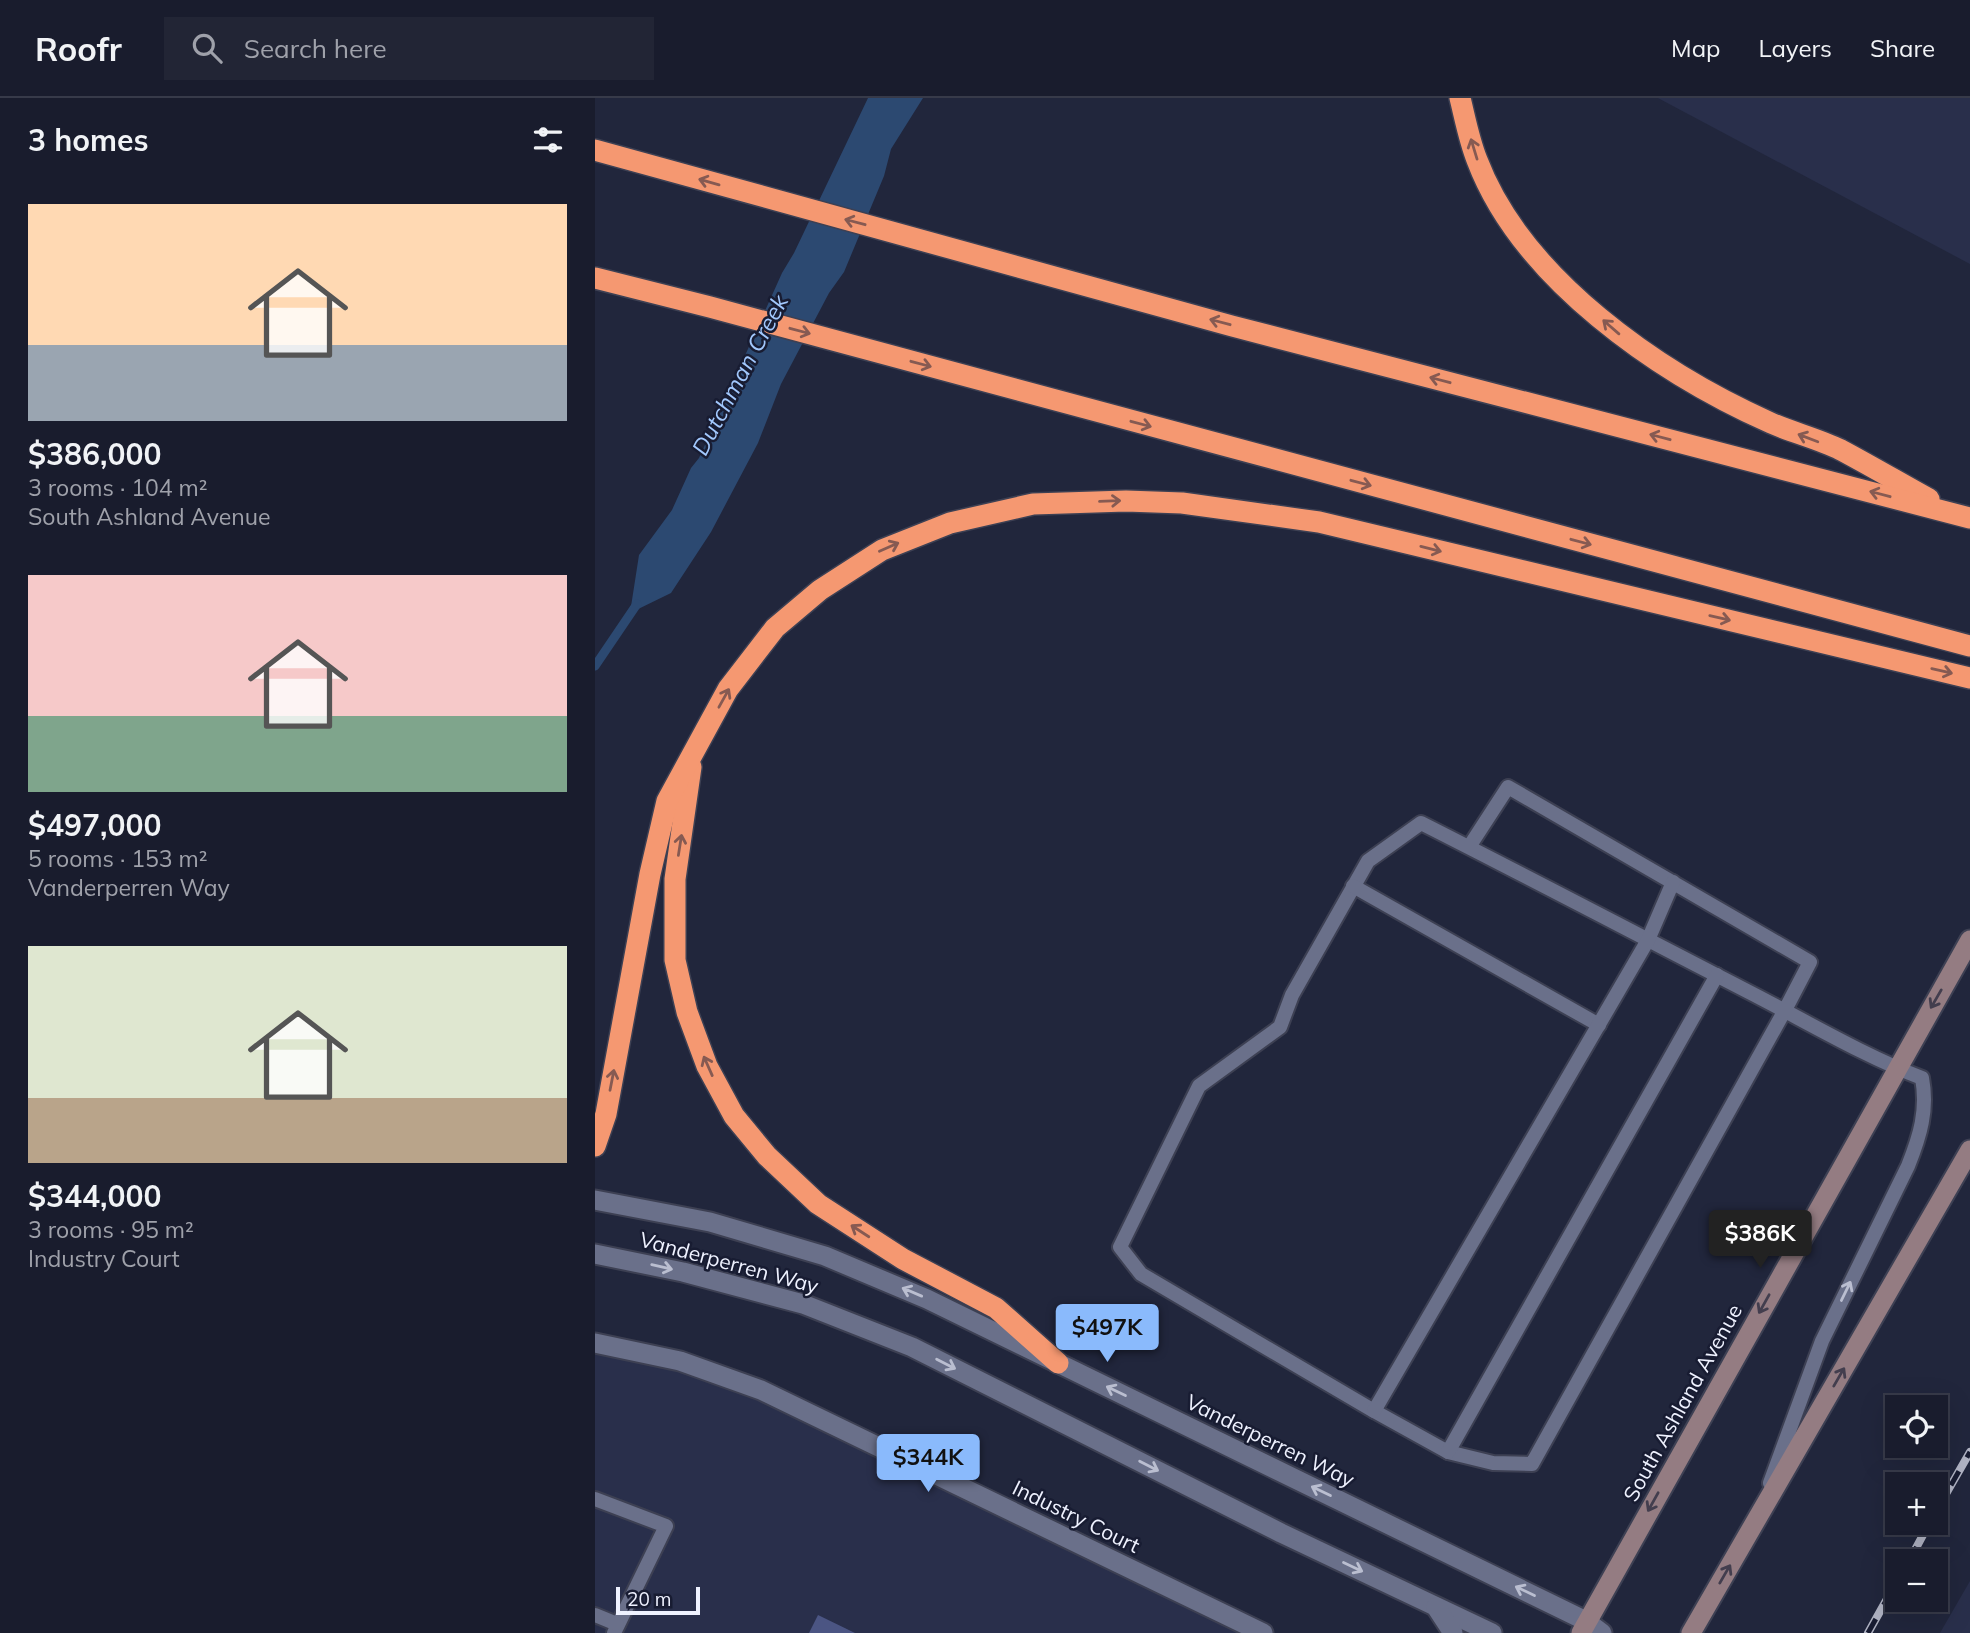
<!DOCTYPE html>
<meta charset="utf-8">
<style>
body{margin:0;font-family:Mulish,sans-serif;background:#222535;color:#f1f3f6;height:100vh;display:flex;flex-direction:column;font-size:26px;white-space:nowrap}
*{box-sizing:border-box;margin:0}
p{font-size:23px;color:#9fa1aa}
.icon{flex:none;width:38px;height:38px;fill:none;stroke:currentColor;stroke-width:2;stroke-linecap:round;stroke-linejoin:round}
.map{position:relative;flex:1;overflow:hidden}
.drawer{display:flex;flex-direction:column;background:#191c2d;width:595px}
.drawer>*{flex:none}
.buttons{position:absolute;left:1290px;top:1297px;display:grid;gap:14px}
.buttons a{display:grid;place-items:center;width:63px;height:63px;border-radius:0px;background:#191c2d;box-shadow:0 7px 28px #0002,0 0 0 2px #373a49;font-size:35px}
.scale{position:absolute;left:21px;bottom:18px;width:84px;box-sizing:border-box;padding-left:7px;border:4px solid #eff2ff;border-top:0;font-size:19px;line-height:24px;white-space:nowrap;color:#eff2ff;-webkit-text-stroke:5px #181c32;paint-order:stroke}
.price{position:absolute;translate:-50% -60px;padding:0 16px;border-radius:7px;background:#8abafc;color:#111;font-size:23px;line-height:46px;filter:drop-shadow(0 2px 4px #0008)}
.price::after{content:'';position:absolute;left:50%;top:42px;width:21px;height:16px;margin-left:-10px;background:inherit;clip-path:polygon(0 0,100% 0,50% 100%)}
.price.on{background:#222;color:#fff}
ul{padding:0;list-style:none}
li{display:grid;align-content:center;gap:14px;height:371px;padding:0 28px}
li span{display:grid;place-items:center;height:217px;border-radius:0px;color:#555}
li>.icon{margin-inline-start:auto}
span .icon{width:126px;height:126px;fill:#fffc;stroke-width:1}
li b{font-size:30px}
h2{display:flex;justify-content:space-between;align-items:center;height:84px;padding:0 28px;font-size:30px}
header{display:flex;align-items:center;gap:42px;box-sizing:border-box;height:98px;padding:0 35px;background:#191c2d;border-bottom:2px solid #373a49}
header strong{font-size:33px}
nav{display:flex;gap:38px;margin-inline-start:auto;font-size:24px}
.search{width:490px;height:63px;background:#222535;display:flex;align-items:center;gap:18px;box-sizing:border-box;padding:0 24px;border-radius:0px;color:#9fa1aa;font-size:26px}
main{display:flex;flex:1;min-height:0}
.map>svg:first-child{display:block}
</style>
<header>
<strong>Roofr</strong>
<div class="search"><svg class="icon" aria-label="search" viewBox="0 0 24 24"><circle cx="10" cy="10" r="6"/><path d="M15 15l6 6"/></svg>Search here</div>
<nav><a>Map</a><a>Layers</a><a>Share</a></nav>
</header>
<main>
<section class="drawer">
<h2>3 homes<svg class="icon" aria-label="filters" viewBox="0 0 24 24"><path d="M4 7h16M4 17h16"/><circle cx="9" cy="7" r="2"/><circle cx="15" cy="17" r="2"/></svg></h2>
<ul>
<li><span style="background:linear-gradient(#ffd9b3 65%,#9aa5b1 0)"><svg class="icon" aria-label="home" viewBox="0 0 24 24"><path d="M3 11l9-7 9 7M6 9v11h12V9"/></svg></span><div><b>$386,000</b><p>3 rooms · 104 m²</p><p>South Ashland Avenue</p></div></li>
<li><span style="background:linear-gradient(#f6c9c9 65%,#7fa58c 0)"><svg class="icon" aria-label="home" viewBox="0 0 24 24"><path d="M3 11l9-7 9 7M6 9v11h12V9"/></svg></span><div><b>$497,000</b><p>5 rooms · 153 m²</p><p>Vanderperren Way</p></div></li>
<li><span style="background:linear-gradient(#dfe7d0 70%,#b9a48a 0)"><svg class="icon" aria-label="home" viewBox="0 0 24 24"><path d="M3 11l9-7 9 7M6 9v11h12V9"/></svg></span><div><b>$344,000</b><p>3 rooms · 95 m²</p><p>Industry Court</p></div></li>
</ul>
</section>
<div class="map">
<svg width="1375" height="1535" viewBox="0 0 1375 1535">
<rect width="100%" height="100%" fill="#21263c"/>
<g fill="#292f4b">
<path d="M 1063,0 L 1375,0 L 1375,166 Z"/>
<path d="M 0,1245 L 85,1263 L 668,1535 L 0,1535 Z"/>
<path d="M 1375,1483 L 1375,1535 L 1345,1535 Z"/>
</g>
<path fill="#2c4971" d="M 273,0 L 328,0 L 296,51 L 289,78 L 249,174 L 234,195 L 186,286 L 163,345 L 116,434 L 76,495 L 35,515 L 44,457 L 77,412 L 96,370 L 104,360 L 142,277 L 146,274 L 148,262 L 187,175 L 199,155 Z"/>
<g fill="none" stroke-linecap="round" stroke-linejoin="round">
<path stroke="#2c4971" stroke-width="9" d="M 0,568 L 42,506"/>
</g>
<path fill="#4b5583" d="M 223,1517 L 260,1535 L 214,1535 Z"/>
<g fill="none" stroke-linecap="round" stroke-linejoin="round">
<g stroke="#3d4053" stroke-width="18">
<g id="service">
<path d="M 874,749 L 913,689 L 1215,864 L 1190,912 L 937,1366 L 898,1365 L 853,1354 L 779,1313 L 546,1176 L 525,1149 L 604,988 L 685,929 L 697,897 L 773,763 L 826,725 C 935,780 1043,837 1152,893 C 1209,922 1267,957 1327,980 C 1333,1012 1325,1038 1313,1068 L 1227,1243 L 1175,1385"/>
<path d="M 758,788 L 1004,927"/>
<path d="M 779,1313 L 1053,842 L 1078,784"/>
<path d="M 853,1354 L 1122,877"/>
<path d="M 0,1401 L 71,1428 L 19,1535"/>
<path d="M 0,1517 L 22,1526"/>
</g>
</g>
<g stroke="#3d4053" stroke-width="23">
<path id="minor" d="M 0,1245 L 85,1263 L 166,1292 L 668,1535"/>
</g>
<g stroke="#3d4053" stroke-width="23">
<g id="tertiary">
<path d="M 0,1102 L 115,1124 L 230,1158 L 332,1201 L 991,1523 L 1007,1535"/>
<path d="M 0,1156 L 88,1174 L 208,1206 L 317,1249 L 686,1435 L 897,1535"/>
<path d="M 841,1509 L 858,1535"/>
</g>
</g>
<g stroke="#3d4053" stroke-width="23">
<g id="secondary">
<path d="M 986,1535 L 1375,842"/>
<path d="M 1096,1535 L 1375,1052"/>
</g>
</g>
<g stroke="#3d4053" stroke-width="24">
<g id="motorway">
<path d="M 865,0 C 870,20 874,42 882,62 C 927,181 1064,275 1176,325 C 1199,335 1224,341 1246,352 C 1276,368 1305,385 1334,401"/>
<path d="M 0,52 L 637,228 L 1375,420"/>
<path d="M 0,180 L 115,209 L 1375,548"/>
<path d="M 96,669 L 80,781 L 80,862 L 92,914 L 112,968 L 139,1018 L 172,1058 L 223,1106 L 308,1161 L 401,1210 L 463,1265"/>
<path d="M 0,1048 L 11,1016 L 55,776 L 72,703 L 133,591 L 180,530 L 225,492 L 287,452 L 355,425 L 438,406 L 531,403 L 587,405 L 724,424 L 1375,580"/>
</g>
</g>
<use href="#service" stroke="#6a708a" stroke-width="14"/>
<use href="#minor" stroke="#6a708a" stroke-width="19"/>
<use href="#tertiary" stroke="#6a708a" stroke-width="19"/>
<use href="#secondary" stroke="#947c82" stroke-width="19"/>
<use href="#motorway" stroke="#f59871" stroke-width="21"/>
<g stroke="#afb2c2" stroke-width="8">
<g id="rail">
<path d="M 1340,1415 L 1375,1354"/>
<path d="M 1314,1463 L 1335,1424"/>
<path d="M 1273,1535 L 1302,1483"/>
</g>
</g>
<use href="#rail" stroke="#181c32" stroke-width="5" stroke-dasharray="16" stroke-linecap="butt"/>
</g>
<defs><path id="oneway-shaft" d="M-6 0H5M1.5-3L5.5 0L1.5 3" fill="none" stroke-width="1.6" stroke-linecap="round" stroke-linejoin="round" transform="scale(1.75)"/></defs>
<g stroke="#865a52">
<use href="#oneway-shaft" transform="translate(879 51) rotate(-107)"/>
<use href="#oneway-shaft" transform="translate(114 84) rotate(-164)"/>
<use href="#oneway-shaft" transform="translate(260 124) rotate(-165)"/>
<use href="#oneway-shaft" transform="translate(625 224) rotate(-165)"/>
<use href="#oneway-shaft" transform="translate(1016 229) rotate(-139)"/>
<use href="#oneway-shaft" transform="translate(205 233) rotate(15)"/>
<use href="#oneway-shaft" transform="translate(326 266) rotate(15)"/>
<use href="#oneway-shaft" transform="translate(845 282) rotate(-165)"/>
<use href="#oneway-shaft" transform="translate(546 326) rotate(15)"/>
<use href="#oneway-shaft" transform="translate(1065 339) rotate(-165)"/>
<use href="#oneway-shaft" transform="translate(1213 340) rotate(-159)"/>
<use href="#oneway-shaft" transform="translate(766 385) rotate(15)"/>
<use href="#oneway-shaft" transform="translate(1285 396) rotate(-165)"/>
<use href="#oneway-shaft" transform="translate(515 403) rotate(-2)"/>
<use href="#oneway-shaft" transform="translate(986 444) rotate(15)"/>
<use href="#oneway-shaft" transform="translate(294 449) rotate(-24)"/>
<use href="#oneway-shaft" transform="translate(836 451) rotate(14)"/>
<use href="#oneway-shaft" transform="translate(1125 520) rotate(13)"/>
<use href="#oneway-shaft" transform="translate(1347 573) rotate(13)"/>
<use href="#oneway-shaft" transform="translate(129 600) rotate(-61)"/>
<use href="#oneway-shaft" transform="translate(85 747) rotate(-81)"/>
<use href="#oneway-shaft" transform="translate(113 968) rotate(-114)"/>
<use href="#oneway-shaft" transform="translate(17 982) rotate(-79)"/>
<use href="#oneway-shaft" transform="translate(265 1133) rotate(-147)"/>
</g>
<g stroke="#433e4e">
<use href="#oneway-shaft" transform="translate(1341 901) rotate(120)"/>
<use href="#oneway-shaft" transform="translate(1169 1206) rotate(119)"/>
<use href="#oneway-shaft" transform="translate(1244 1279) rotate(-60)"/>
<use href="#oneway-shaft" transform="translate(1058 1404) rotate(119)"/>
<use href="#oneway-shaft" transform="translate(1130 1476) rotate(-60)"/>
</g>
<g stroke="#babed0">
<use href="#oneway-shaft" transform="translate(67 1169) rotate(13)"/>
<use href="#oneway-shaft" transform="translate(1251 1193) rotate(-64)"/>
<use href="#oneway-shaft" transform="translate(317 1194) rotate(-157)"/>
<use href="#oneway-shaft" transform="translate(351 1266) rotate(27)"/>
<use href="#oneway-shaft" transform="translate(521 1293) rotate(-154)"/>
<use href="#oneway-shaft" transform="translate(554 1368) rotate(27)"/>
<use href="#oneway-shaft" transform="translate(726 1393) rotate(-154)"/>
<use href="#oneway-shaft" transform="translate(758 1469) rotate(25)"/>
<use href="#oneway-shaft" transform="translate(930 1493) rotate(-154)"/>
</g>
<g text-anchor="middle" stroke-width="5" stroke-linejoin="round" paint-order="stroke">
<g font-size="21" fill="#eff2ff" stroke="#181c32">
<text transform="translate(134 1165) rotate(15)" y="7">Vanderperren Way</text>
<text transform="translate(1088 1305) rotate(-61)" y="7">South Ashland Avenue</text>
<text transform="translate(675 1343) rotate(26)" y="7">Vanderperren Way</text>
<text transform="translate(481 1419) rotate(26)" y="7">Industry Court</text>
</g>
<g font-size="23" font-style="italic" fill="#a2c8fd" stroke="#181c32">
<text transform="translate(145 277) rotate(-62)" y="8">Dutchman Creek</text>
</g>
</g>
</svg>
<div class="buttons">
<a><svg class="icon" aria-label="locate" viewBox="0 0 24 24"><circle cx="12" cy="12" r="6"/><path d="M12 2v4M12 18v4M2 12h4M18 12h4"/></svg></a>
<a>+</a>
<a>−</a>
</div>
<div class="scale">20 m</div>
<b class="price on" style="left:1165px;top:1172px">$386K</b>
<b class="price" style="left:512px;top:1266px">$497K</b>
<b class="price" style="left:333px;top:1396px">$344K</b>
</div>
</main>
